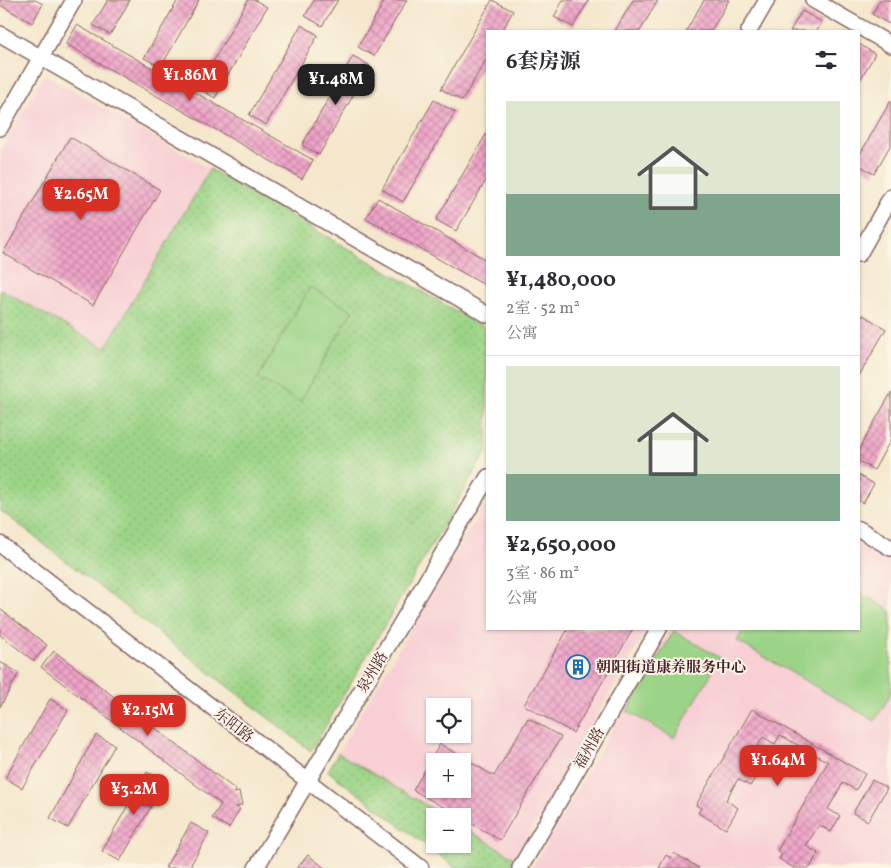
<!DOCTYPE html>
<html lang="zh">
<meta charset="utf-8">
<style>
body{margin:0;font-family:Vollkorn,"Noto Serif SC",serif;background:#f2f2f3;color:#2b2b33;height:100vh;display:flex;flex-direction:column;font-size:19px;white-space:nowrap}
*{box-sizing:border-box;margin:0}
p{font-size:16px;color:#7c7c81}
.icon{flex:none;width:28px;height:28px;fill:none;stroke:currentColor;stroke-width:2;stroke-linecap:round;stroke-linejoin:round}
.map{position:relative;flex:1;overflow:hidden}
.drawer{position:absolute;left:486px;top:30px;width:374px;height:600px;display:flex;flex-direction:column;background:#fff;border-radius:0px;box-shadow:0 1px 4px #0004}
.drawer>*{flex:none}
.controls{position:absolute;left:426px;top:698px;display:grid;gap:10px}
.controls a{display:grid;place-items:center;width:45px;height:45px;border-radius:0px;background:#fff;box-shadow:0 1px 4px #0004;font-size:25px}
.price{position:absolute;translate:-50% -42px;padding:0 11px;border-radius:10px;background:#d93025;color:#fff;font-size:16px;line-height:32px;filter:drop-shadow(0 1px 2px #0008)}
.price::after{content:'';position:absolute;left:50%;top:30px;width:15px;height:11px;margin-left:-8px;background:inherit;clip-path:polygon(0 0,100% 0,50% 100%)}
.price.active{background:#222;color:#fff}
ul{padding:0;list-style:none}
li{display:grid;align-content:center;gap:10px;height:265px;padding:0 20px}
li+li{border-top:1px solid #e1e1e2}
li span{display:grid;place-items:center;height:155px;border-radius:0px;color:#555}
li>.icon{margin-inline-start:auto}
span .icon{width:90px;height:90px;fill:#fffc;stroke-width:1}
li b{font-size:21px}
h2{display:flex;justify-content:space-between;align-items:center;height:60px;padding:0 20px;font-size:21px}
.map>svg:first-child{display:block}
</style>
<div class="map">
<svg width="891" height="868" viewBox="0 0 891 868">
<defs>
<pattern id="park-dots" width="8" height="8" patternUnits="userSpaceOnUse" patternTransform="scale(1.25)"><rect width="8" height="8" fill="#9cd487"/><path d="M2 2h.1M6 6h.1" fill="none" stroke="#88b675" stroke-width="1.8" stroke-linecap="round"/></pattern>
<pattern id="building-cross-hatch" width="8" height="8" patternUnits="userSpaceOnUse" patternTransform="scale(1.25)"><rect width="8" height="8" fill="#efa4c8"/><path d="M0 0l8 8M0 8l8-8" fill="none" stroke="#c485a3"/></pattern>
</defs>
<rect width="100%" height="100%" fill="#fcf5e5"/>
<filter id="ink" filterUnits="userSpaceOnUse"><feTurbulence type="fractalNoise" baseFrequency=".02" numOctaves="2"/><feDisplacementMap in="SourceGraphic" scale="10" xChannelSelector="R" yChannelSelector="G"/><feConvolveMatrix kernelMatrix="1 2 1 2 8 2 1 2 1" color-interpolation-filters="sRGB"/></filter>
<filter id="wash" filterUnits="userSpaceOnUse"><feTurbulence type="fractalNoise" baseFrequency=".0096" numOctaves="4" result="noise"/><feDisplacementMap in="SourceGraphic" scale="20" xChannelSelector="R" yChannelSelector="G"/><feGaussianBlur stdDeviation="1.12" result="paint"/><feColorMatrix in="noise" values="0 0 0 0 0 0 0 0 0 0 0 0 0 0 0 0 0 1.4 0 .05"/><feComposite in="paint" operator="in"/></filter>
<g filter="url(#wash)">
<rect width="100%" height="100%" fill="#f4e7cc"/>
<g fill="#f7cfd4" fill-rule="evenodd">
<path d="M 44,74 L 210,169 L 105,348 L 0,289 L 0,152 Z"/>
<path d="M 487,499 L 488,629 L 647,629 L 515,858 L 463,827 L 462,816 L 444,816 L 338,753 ZM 435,706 L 462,706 L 462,734 L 435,734 ZM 435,761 L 462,761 L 462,789 L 435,789 Z"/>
<path d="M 859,538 L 891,557 L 891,868 L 532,868 L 670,629 L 859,629 Z"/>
</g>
<g fill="url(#park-dots)" stroke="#737a59">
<path d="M 210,169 L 487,329 L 487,451 L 311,751 L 0,510 L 0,289 L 105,348 Z"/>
<path d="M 338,753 L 444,816 L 435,816 L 435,844 L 462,844 L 463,827 L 515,858 L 509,868 L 456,868 L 328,771 Z"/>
</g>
<g fill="#9cd487" stroke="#737a59">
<path d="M 310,287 L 352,311 L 300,402 L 258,378 Z"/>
<path d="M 859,592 L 891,611 L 891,693 L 875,721 L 737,641 L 744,629 L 859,629 Z"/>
<path d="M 674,631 L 720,658 L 674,738 L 627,711 Z"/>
</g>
<g id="blocks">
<g fill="url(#building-cross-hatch)" fill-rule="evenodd">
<path d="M 0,0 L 35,0 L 43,4 L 32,23 L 0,5 Z"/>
<path d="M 108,0 L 130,0 L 110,35 L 93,25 Z"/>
<path d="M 178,0 L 199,0 L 161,67 L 144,58 Z"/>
<path d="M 248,0 L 255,0 L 267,7 L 215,98 L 198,88 Z"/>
<path d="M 314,0 L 338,0 L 322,26 L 305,16 Z"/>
<path d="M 385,0 L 407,0 L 374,56 L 358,47 Z"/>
<path d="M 492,0 L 513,11 L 502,31 L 488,31 L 488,56 L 462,101 L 441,89 Z"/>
<path d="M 563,0 L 589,0 L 573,27 L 554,17 Z"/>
<path d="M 633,0 L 658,0 L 640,31 L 615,31 Z"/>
<path d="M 704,0 L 729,0 L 711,31 L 686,31 Z"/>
<path d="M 880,0 L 891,0 L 891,25 L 872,14 Z"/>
<path d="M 802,11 L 822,22 L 817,31 L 790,31 Z"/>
<path d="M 77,25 L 313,160 L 302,179 L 66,44 Z"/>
<path d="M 301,25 L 318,35 L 266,125 L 249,115 Z"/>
<path d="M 859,44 L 875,54 L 859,82 Z"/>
<path d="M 353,56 L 370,66 L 319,155 L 302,145 Z"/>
<path d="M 434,100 L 455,112 L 403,202 L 382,189 Z"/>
<path d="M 891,100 L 891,144 L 874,174 L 859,165 L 859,156 Z"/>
<path d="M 488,131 L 488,177 L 456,231 L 436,220 Z"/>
<path d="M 70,137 L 160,190 L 93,305 L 3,253 Z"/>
<path d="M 378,198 L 488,261 L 488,287 L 366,218 Z"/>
<path d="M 863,315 L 886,329 L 859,376 L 859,322 Z"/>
<path d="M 891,393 L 891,439 L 874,470 L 859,461 L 859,449 Z"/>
<path d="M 859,475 L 874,484 L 863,503 L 859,501 Z"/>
<path d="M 0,609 L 47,645 L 34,661 L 0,635 Z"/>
<path d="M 568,629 L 633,629 L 573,733 L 524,705 Z"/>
<path d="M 54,651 L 236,790 L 234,793 L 239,792 L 242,805 L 236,807 L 240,809 L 229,828 L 212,818 L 221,804 L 41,667 Z"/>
<path d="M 0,662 L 19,673 L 0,707 Z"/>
<path d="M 50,699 L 68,710 L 22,788 L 5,778 Z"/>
<path d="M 752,709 L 865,774 L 856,790 L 843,783 L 828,809 L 840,816 L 831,832 L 819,825 L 806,846 L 818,853 L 810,868 L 794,868 L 779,859 L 782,854 L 777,851 L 828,762 L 780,735 L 775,744 L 763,737 L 748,763 L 760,770 L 750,786 L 738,779 L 726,800 L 738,808 L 726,829 L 698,813 L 701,808 L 696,805 Z"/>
<path d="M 528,718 L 561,737 L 500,840 L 462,818 L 462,816 L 459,816 L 413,790 L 440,744 L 494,776 ZM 435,761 L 462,761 L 462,789 L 435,789 Z"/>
<path d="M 96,735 L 115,745 L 68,828 L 50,818 Z"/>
<path d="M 147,772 L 165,782 L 120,861 L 102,851 Z"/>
<path d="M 872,780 L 887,788 L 868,821 L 853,813 Z"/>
<path d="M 191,823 L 209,833 L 189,868 L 165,868 Z"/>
<path d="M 674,853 L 699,868 L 659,868 L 666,855 L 671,858 Z"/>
<path d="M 308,855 L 325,868 L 297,868 Z"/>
</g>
</g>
</g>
<g filter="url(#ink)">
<use href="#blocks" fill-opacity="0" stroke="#866563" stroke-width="1"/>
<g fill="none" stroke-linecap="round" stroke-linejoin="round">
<g stroke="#866563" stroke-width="18">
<g id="minor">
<path d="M 813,0 L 891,45"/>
<path d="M 749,31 L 767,0"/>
<path d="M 0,34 L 488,315"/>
<path d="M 0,128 L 74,0"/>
<path d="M 859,254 L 891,197"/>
<path d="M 859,529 L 891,548"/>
<path d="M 0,544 L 421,868"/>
<path d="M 256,868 L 488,477"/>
<path d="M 520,868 L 659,629"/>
</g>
</g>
<use href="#minor" stroke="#fff" stroke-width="15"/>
</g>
</g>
<defs>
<g id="building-ring" transform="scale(1.25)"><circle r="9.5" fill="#fcf5e5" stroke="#1f6fb2" stroke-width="1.5"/><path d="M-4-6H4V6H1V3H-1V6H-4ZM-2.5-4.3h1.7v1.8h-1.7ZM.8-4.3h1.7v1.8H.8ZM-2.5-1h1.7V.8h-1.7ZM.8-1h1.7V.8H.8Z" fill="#1f6fb2"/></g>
</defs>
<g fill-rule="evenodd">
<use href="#building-ring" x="578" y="667"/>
</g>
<g text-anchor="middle" stroke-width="4" stroke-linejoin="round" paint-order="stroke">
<g font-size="15" font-weight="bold" fill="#4a1f2b" stroke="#fcf5e5" text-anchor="start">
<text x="596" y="672">朝阳街道康养服务中心</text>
</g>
<g font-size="15" fill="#4a1f2b" stroke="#fcf5e5">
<text transform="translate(372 672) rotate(-59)" y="5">泉州路</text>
<text transform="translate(234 725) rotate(38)" y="5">东阳路</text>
<text transform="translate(589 748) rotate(-60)" y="5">福州路</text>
</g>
</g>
</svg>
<div class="controls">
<a><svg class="icon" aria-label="locate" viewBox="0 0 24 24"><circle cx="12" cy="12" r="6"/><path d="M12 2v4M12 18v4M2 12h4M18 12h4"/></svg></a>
<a>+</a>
<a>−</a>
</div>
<b class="price" style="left:190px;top:102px">¥1.86M</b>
<b class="price active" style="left:336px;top:106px">¥1.48M</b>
<b class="price" style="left:81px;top:221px">¥2.65M</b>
<b class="price" style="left:148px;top:737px">¥2.15M</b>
<b class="price" style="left:778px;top:787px">¥1.64M</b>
<b class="price" style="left:134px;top:816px">¥3.2M</b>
<section class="drawer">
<h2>6套房源<svg class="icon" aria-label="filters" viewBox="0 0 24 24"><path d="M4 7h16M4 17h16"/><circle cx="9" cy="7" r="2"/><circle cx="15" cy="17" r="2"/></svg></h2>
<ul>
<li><span style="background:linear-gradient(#dfe7d0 60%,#7fa58c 0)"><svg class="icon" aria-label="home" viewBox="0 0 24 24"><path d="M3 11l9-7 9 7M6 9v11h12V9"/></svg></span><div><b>¥1,480,000</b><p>2室 · 52 m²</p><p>公寓</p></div></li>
<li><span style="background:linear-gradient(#dfe7d0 70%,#7fa58c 0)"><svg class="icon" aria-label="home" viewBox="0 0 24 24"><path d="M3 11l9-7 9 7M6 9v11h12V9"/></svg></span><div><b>¥2,650,000</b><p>3室 · 86 m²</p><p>公寓</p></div></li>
</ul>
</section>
</div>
